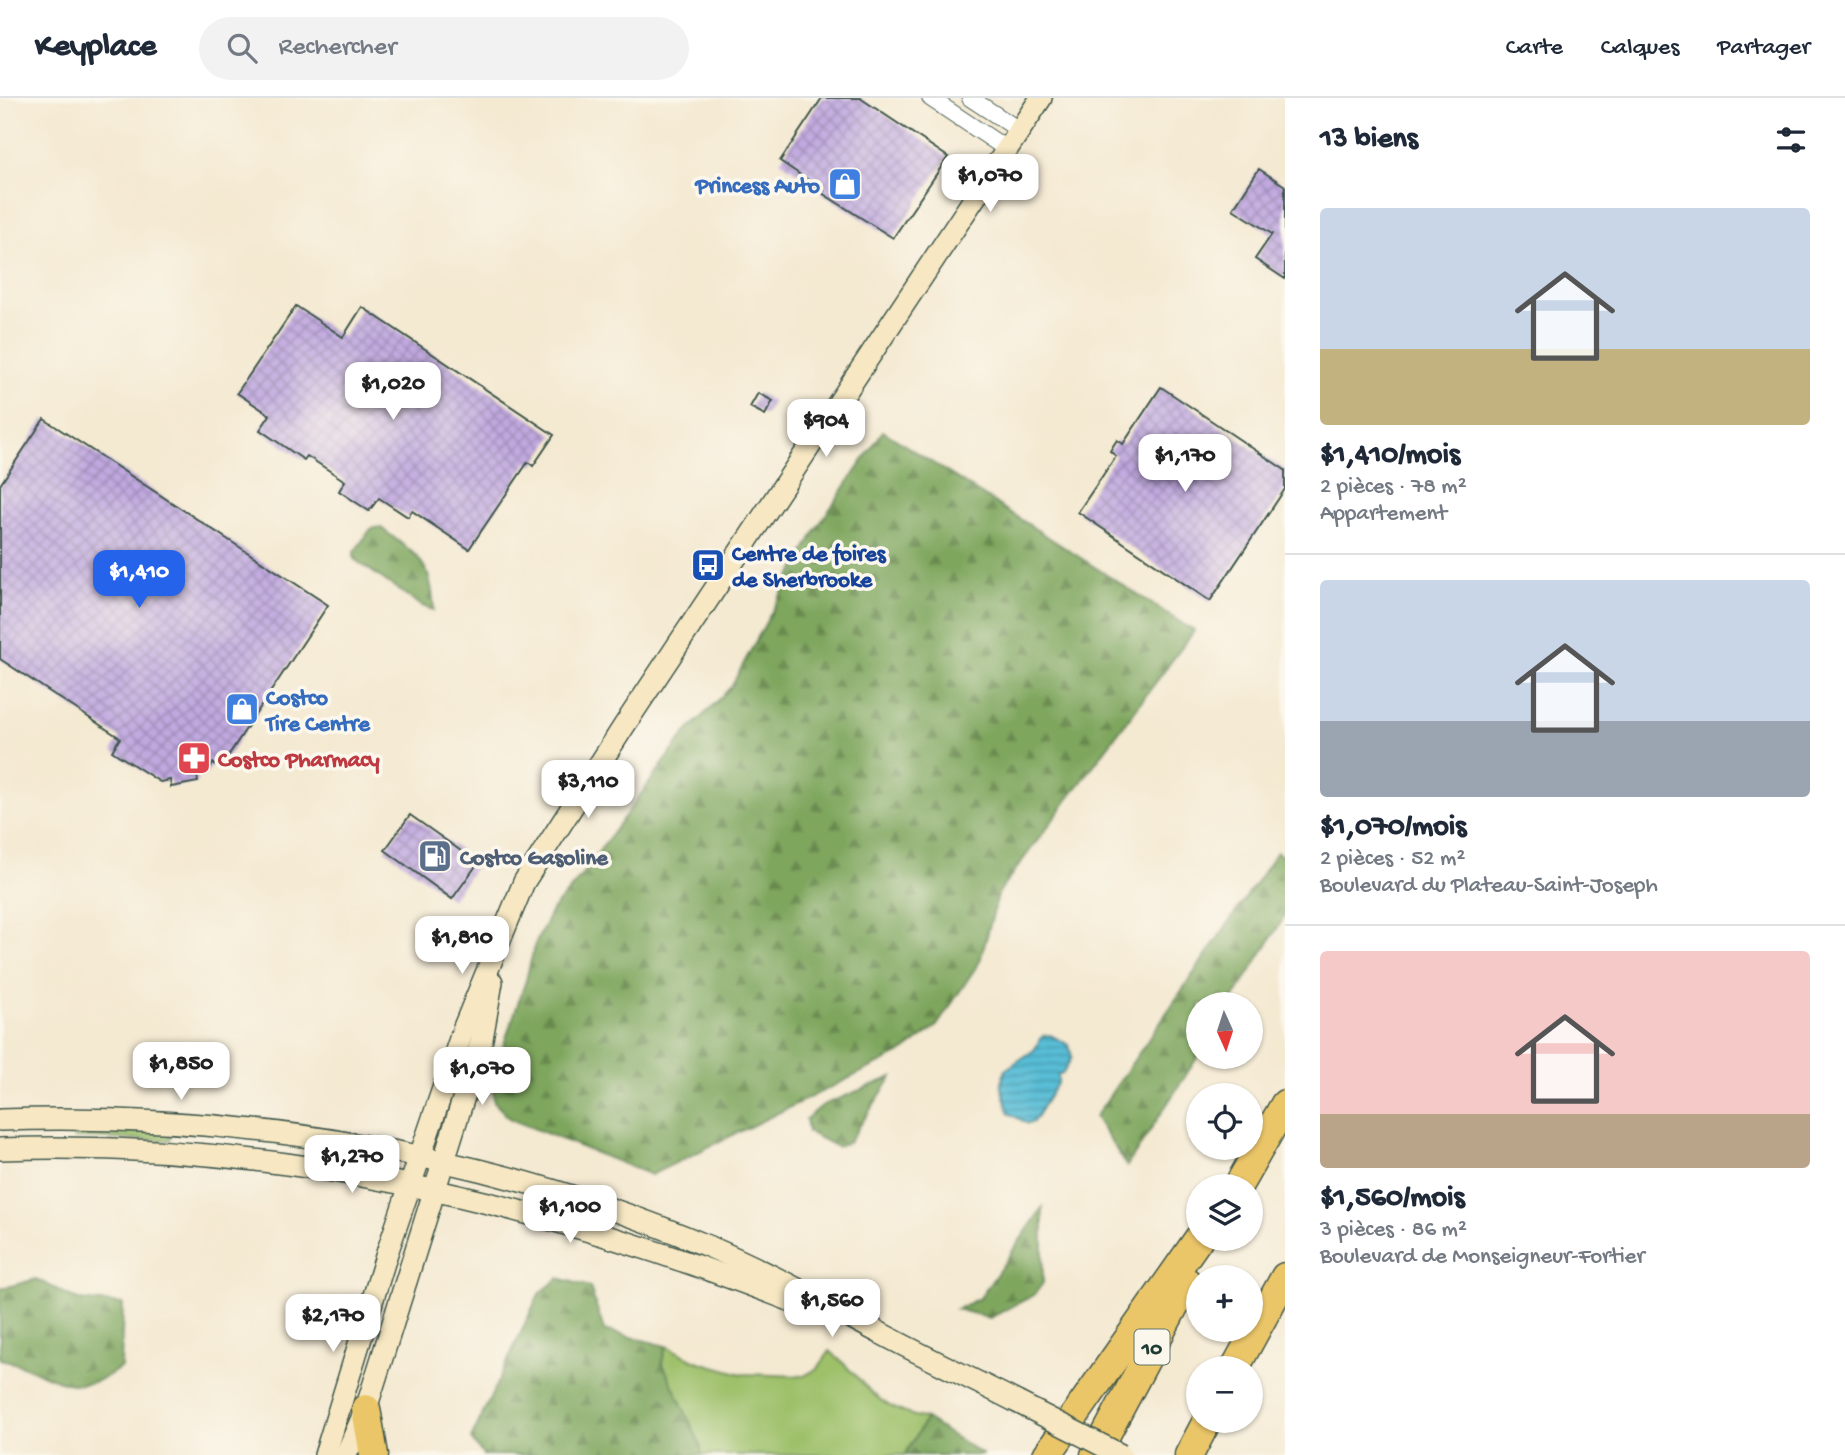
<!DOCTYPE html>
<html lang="fr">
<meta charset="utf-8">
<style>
body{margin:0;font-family:"Gochi Hand",sans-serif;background:#f2f2f3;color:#1f2937;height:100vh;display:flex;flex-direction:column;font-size:26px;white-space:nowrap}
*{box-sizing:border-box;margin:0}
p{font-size:23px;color:#747a83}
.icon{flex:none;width:38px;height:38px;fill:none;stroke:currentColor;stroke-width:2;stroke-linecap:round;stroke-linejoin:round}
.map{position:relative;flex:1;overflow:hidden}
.drawer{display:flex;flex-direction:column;background:#fff;width:560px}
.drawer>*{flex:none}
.needle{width:46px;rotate:177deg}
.fabs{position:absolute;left:1186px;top:894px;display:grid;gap:14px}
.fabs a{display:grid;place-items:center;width:77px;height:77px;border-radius:50%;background:#fff;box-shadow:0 2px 5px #0004;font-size:35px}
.price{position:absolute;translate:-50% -60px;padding:0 16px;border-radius:14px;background:#fff;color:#222;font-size:23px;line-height:46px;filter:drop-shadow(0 2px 4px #0008)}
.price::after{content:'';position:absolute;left:50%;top:42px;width:21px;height:16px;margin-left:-10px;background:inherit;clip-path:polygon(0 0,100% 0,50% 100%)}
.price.selected{background:#2563eb;color:#fff}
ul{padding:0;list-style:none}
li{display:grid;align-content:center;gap:14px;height:371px;padding:0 35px}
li+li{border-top:2px solid #e0e1e3}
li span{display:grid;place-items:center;height:217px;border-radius:7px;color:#555}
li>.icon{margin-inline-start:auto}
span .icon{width:126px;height:126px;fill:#fffc;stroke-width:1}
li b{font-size:30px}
h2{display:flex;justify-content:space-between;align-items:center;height:84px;padding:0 35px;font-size:30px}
header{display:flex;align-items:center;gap:42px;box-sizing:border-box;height:98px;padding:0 35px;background:#fff;border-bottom:2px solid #e0e1e3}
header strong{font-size:33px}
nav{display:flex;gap:38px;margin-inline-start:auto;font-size:24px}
.search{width:490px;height:63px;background:#f2f2f3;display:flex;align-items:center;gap:18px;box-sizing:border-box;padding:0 24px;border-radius:38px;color:#747a83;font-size:26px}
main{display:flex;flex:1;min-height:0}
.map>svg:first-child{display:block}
</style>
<header>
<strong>Keyplace</strong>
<div class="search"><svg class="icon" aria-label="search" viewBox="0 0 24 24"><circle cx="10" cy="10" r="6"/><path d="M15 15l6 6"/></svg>Rechercher</div>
<nav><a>Carte</a><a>Calques</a><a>Partager</a></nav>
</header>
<main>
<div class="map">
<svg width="1285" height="1357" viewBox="0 0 1285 1357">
<defs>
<pattern id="forest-firs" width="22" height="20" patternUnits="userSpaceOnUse" patternTransform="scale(1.75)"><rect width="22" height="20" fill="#7ea65d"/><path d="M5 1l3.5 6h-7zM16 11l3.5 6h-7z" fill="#67884e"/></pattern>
<pattern id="water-rules" width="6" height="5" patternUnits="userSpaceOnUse" patternTransform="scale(1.75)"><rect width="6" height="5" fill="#58bdd6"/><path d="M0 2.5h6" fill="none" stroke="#489bae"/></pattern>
<pattern id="building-cross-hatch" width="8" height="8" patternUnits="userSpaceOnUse" patternTransform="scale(1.75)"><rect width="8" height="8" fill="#c1a9e0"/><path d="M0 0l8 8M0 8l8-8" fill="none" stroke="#9c8bb6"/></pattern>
</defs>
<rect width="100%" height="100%" fill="#fbf7ec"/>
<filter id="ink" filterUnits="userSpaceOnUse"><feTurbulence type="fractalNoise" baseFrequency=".0143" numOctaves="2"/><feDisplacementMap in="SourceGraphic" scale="14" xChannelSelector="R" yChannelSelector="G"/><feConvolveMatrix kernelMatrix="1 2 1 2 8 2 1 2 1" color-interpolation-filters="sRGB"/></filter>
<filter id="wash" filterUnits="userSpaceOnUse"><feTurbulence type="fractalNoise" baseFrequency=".00686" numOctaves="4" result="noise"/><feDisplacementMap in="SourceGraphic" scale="28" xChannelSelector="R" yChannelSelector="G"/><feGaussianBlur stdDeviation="1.57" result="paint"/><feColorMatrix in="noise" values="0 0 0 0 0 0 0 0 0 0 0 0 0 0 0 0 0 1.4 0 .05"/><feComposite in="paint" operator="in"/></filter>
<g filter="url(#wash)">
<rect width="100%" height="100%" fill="#f4e9d1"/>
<g fill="#9dc069" stroke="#5e7e4e" stroke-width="2">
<path d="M 74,1031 L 171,1035 L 170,1042 L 74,1040 Z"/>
<path d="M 666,1248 L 696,1263 L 742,1276 L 804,1278 L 818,1270 L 830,1253 C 869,1286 870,1308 926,1321 L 905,1357 L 702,1357 L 662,1264 Z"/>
</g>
<g fill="url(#forest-firs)" stroke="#4e7248" stroke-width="2">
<path d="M 883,333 L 1194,533 L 999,794 L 980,863 L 936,929 L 901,955 L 651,1077 L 510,1021 L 494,1004 L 492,981 L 526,882 L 535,846 L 552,812 L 575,786 L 685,636 L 731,589 L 817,430 Z"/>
<path d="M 380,429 C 418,459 431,461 434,512 L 422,508 L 354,461 L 354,454 L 371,431 Z"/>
<path d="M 1277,754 L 1285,760 L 1285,818 L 1230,906 L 1199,906 L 1199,957 L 1127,1068 L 1095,1019 Z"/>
<path d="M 892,979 L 849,1044 L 837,1049 L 808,1034 L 806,1021 L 823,1007 Z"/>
<path d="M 1043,1109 L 1043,1185 L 1034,1197 L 990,1220 L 956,1211 L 980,1200 Z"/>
<path d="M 559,1180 L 590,1189 L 604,1232 L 666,1248 L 662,1264 L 700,1346 L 702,1357 L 483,1357 L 471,1341 L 539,1196 Z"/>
<path d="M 36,1181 L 78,1202 L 123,1206 L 121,1269 C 72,1307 50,1272 0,1261 L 0,1191 Z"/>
<path d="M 926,1321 L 982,1356 L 982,1357 L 905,1357 Z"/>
</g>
<path fill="url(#water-rules)" stroke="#3c7d85" stroke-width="2" d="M 1050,937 L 1069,947 L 1072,959 L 1063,975 L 1058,976 L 1058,984 L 1033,1024 L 1028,1026 L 1009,1015 L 1001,988 L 1005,972 L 1034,952 L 1043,938 Z"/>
<g id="blocks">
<g fill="url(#building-cross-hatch)">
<path d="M 822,0 L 860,0 L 948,59 L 893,140 L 822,95 L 824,93 L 780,63 Z"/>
<path d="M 1259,71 L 1285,88 L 1285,181 L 1255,161 L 1272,136 L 1233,111 Z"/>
<path d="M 296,208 L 343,239 L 362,209 L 554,337 L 533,368 L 528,364 L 469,451 L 412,413 L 408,419 L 379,400 L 369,413 L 339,393 L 345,383 L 307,358 L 304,362 L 260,332 L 270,317 L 237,295 Z"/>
<path d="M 1161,289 L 1285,372 L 1285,391 L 1210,503 L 1078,414 L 1116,358 L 1110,353 L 1113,348 L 1117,342 L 1123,346 Z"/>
<path d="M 758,295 L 773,303 L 765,317 L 750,309 Z"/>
<path d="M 44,321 L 328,507 L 220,670 L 213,665 L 206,676 L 197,677 L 198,684 L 171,689 L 170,682 L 160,684 L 112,653 L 120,640 L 0,561 L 0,387 Z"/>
<path d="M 410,717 L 478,765 L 452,801 L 385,752 Z"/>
</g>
</g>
</g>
<g filter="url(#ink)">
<use href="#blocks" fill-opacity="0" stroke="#3f574c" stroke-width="2"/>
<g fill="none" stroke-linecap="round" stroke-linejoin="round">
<g stroke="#3f574c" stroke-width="18">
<g id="street">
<path d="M 930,0 L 1008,52"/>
<path d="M 970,0 L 1019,32"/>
</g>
</g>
<g stroke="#3f574c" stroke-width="24">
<g id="secondary">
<path d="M 0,1022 C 239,1014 489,1055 710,1149 C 769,1174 825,1206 882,1236 C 927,1260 972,1281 1017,1304"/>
<path d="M 0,1051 C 279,1041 544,1105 802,1207"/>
<path d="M 325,1357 L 387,1155 L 464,929 L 524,784 L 624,628 L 1041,0"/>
<path d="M 346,1357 L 366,1311 L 482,941 L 492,884"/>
</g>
</g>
<g stroke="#3f574c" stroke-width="31">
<g id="highway">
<path d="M 1238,1088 L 1285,1006"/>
<path d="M 1235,1270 L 1285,1179"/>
<path d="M 366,1311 L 374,1357"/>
<path d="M 1047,1357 L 1199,1140"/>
<path d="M 1095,1357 L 1187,1184"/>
<path d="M 1189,1357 L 1207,1323"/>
</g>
</g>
<use href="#street" stroke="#fff" stroke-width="16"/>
<use href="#secondary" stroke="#f7e8c3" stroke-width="21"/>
<use href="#highway" stroke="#ebc669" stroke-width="28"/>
<g stroke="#3f574c" stroke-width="24" stroke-linecap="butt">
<path id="secondary-bridge" d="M 1017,1304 L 1121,1357"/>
</g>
<use href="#secondary-bridge" stroke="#f7e8c3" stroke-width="21"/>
</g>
</g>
<defs>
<g id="shop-square" transform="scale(1.75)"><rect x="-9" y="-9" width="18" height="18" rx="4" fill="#3f7fe0" stroke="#fbf7ec"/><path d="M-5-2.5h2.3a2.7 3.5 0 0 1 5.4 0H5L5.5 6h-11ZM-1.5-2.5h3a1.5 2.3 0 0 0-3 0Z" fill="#fff"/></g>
<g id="bus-square" transform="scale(1.75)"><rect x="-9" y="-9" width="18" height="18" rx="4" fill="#1a4fb4" stroke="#fbf7ec"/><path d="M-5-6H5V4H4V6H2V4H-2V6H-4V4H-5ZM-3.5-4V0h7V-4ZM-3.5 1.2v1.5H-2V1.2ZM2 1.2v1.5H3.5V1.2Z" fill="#fff"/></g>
<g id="pharmacy-square" transform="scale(1.75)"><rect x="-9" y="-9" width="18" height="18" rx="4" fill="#e0444e" stroke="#fbf7ec"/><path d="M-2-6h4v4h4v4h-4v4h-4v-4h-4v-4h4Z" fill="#fff"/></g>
<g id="fuel-square" transform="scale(1.75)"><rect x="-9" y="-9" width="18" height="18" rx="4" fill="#5c6f8a" stroke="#fbf7ec"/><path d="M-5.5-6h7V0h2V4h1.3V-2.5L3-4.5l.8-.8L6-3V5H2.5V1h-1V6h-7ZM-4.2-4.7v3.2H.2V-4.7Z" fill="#fff"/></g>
</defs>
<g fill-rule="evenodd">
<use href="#shop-square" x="845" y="86"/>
<use href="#bus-square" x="708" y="467"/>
<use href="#shop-square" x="242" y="611"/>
<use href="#pharmacy-square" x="194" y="660"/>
<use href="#fuel-square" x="435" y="758"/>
</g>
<g text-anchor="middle" stroke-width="7" stroke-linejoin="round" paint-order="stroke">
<rect fill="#fbf7ec" stroke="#61756b" stroke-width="2" x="1134.5" y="1231.5" width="35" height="35" rx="5"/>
<g font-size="21" font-weight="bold" fill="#1f3d34">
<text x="1152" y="1256">10</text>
</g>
<g font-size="23" font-weight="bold" fill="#366cbe" stroke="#fbf7ec" text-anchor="end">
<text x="820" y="94">Princess Auto</text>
<text x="266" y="606" text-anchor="start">Costco<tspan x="266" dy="26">Tire Centre</tspan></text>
</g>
<g font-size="23" font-weight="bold" fill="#164399" stroke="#fbf7ec" text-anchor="start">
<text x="732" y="462">Centre de foires<tspan x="732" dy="26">de Sherbrooke</tspan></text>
</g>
<g font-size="23" font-weight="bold" fill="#be3a42" stroke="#fbf7ec" text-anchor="start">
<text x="218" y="668">Costco Pharmacy</text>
</g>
<g font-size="23" font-weight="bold" fill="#4e5e75" stroke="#fbf7ec" text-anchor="start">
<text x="460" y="766">Costco Gasoline</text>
</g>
</g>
</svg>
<div class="fabs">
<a><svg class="needle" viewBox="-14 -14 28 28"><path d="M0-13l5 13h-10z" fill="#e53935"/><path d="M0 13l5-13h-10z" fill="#747a83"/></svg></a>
<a><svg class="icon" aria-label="locate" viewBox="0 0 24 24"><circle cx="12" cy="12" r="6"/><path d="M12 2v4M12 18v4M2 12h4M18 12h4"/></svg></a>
<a><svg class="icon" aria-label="layers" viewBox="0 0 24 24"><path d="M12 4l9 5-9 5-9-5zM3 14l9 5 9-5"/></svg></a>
<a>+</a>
<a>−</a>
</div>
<b class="price" style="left:990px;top:116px">$1,070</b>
<b class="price" style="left:393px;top:324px">$1,020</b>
<b class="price" style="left:826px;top:361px">$904</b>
<b class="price" style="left:1185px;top:396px">$1,170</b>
<b class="price selected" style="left:139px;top:512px">$1,410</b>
<b class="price" style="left:588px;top:722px">$3,110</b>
<b class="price" style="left:462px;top:878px">$1,810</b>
<b class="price" style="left:181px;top:1004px">$1,850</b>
<b class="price" style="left:482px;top:1009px">$1,070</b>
<b class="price" style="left:352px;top:1097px">$1,270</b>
<b class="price" style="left:570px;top:1147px">$1,100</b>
<b class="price" style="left:832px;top:1241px">$1,560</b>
<b class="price" style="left:333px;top:1256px">$2,170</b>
</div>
<section class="drawer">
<h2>13 biens<svg class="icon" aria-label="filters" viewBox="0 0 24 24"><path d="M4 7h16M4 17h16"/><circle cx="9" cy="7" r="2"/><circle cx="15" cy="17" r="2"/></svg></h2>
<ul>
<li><span style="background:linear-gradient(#c9d6e8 65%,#c2b280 0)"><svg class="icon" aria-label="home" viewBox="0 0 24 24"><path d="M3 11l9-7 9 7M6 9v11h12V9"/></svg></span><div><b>$1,410/mois</b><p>2 pièces · 78 m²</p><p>Appartement</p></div></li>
<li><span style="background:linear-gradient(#c9d6e8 65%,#9aa5b1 0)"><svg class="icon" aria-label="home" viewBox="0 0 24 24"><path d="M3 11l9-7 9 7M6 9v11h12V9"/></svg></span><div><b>$1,070/mois</b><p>2 pièces · 52 m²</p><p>Boulevard du Plateau-Saint-Joseph</p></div></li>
<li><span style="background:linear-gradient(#f6c9c9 75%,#b9a48a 0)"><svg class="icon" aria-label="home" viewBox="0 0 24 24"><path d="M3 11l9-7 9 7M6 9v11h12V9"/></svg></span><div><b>$1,560/mois</b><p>3 pièces · 86 m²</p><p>Boulevard de Monseigneur-Fortier</p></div></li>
</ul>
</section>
</main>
